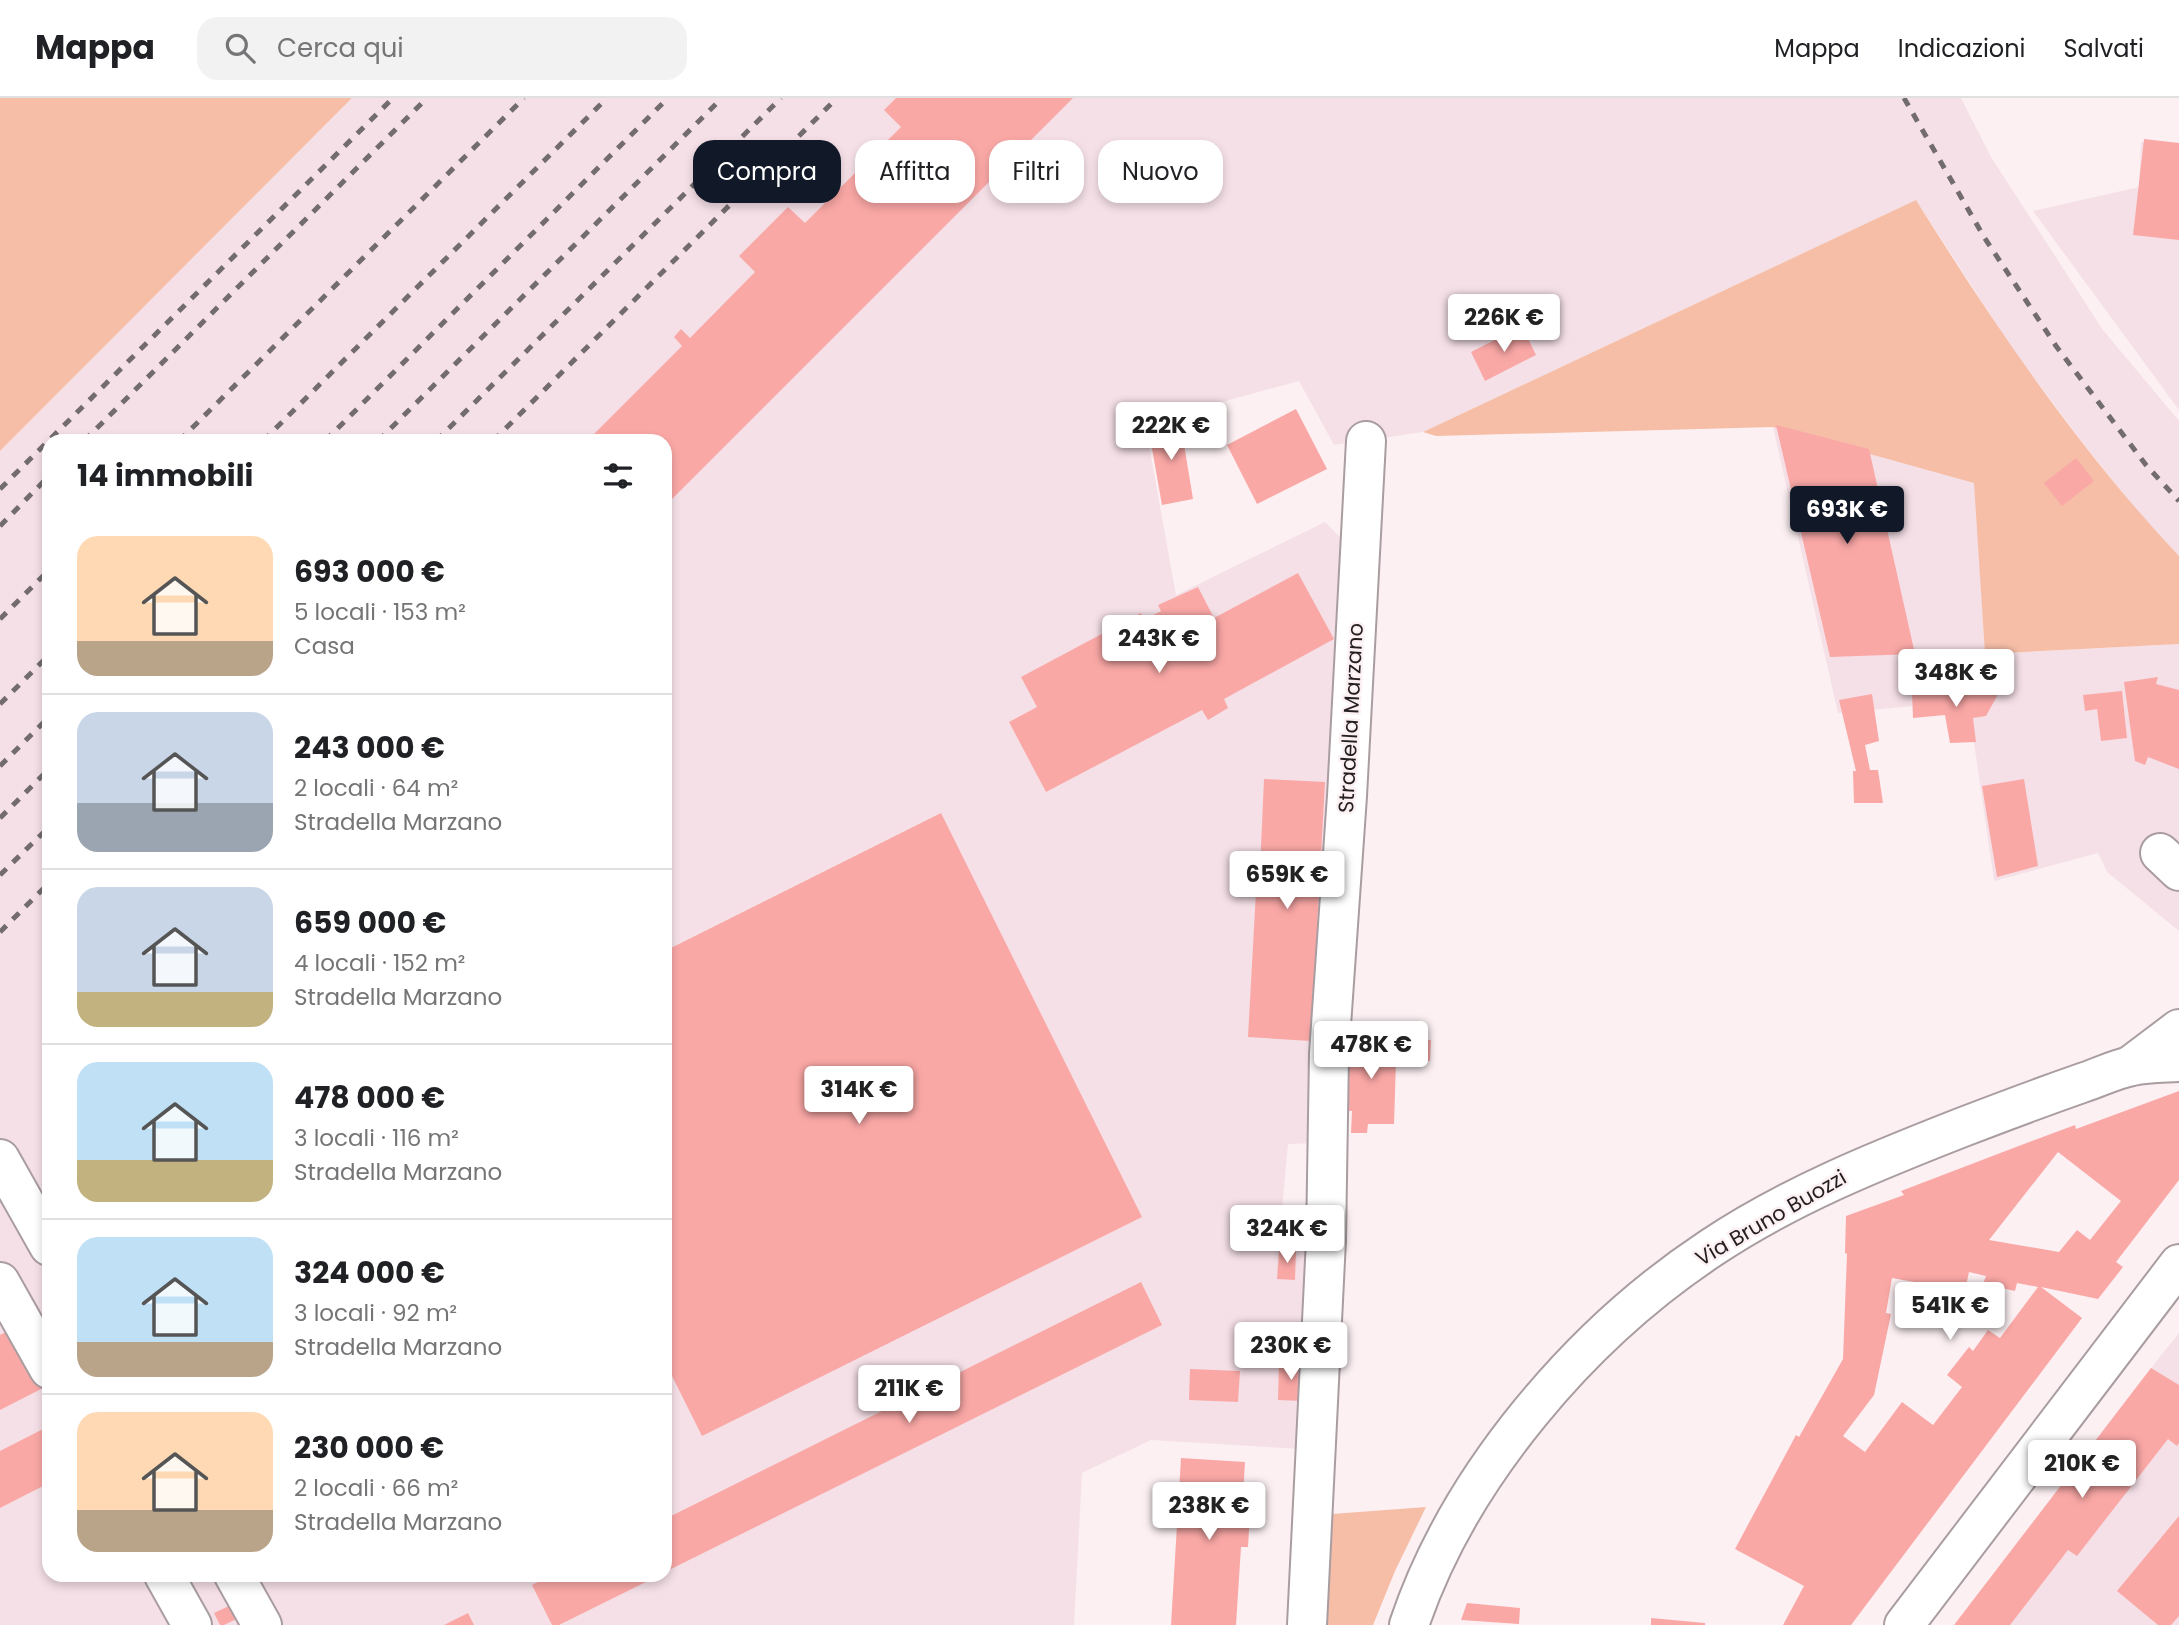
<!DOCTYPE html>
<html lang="it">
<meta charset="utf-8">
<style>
body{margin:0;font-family:Poppins,sans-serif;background:#f2f2f2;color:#202124;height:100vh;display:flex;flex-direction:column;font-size:26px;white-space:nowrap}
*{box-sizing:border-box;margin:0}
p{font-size:23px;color:#757577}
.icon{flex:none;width:38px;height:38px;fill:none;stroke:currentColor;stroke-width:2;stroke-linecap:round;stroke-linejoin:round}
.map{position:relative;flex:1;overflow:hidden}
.details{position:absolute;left:42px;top:336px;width:630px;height:1148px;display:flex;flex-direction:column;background:#fff;border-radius:21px;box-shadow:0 4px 10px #0003}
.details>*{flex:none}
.banner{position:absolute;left:693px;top:42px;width:665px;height:63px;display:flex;gap:14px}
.price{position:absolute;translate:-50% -60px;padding:0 16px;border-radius:7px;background:#fff;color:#222;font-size:23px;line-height:46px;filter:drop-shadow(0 2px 4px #0008)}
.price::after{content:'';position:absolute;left:50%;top:42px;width:21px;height:16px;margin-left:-10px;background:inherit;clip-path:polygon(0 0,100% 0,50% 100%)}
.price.on{background:#111827;color:#fff}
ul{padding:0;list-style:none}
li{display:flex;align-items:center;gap:21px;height:175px;padding:0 35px}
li+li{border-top:2px solid #e0e0e0}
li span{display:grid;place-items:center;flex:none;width:196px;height:140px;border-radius:21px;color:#555}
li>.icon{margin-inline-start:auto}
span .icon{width:84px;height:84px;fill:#fffc;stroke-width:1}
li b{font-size:30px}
h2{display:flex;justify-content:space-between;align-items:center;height:84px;padding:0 35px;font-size:30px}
.pill{padding:0 24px;border-radius:21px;background:#fff;box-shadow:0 4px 10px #0003;font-size:24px;line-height:63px}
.pill.on{background:#111827;color:#fff}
header{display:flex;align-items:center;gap:42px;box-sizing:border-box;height:98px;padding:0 35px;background:#fff;border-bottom:2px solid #e0e0e0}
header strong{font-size:33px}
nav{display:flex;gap:38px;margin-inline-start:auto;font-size:24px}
.search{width:490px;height:63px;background:#f2f2f2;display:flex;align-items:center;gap:18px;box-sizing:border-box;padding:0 24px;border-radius:21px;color:#757577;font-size:26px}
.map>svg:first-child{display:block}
</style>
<header>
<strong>Mappa</strong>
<div class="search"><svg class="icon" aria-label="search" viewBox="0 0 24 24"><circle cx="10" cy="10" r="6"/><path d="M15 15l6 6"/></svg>Cerca qui</div>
<nav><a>Mappa</a><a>Indicazioni</a><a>Salvati</a></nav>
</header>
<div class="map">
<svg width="2179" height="1527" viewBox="0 0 2179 1527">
<rect width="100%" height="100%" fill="#fcf0f3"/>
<g fill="#f5e0e7" fill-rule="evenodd">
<path d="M 352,0 L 1961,0 L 1991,59 L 2103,232 L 2179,323 L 2179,458 L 2142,419 L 2082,344 L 2013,252 L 1916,102 L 1423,334 L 1334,347 L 1299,283 L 1145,325 L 1176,497 L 1325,424 L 1343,442 L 1318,1045 L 1288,1046 L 1279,1144 L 1310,1144 L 1301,1351 L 1151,1342 L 1082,1375 L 1074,1527 L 0,1527 L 0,353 ZM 49,343 L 665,343 L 665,1477 L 49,1477 Z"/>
<path d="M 2141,44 L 2179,48 L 2179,312 L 2033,113 L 2139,89 Z"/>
<path d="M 1773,329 L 1975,385 L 1985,556 L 2179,546 L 2179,833 L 2107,774 L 2098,755 L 1994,783 L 1968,603 L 1838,615 Z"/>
<path d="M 2179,1235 L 2179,1527 L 1955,1527 L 2151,1270 Z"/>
</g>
<g fill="#f6bea6">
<path d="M 0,0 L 352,0 L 0,353 Z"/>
<path d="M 1916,102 C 1994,227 2077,350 2179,458 L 2179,546 L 1985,556 L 1974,385 L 1773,329 L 1436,338 L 1423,334 Z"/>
<path d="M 1426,1409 L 1395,1473 L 1373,1527 L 1326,1527 L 1332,1416 Z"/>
</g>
<g fill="#faa8a6" fill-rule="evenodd">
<path d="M 896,0 L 1073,0 L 665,408 L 665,343 L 587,343 L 682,248 L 674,239 L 681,231 L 690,240 L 755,174 L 739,158 L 788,109 L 805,125 L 901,29 L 884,12 Z"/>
<path d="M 2144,41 L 2179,45 L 2179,142 L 2133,137 Z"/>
<path d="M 1522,228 L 1536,257 L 1485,283 L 1471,254 Z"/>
<path d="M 1296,311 L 1327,371 L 1257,406 L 1227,347 Z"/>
<path d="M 1180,322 L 1193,401 L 1162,407 L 1148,328 Z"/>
<path d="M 1776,327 L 1869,351 L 1915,556 L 1830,559 Z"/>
<path d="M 2076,360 L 2094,383 L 2062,408 L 2044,385 Z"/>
<path d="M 1298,475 L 1334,541 L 1224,601 L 1228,610 L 1208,622 L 1202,612 L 1046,694 L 1009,624 L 1037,609 L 1021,579 L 1141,515 L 1144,522 L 1161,513 L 1158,507 L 1198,489 L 1214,520 Z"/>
<path d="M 2158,579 L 2156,586 L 2179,592 L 2179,671 L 2148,659 L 2145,667 L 2135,663 L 2124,584 Z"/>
<path d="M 1995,586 L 1997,598 L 1986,618 L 1973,620 L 1976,644 L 1950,645 L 1945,617 L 1913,620 L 1912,594 L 1969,592 Z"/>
<path d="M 2122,593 L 2127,640 L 2101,643 L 2097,611 L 2085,613 L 2083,597 Z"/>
<path d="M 1872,596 L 1879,643 L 1865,647 L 1870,672 L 1878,672 L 1883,705 L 1854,705 L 1853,673 L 1856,673 L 1839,602 Z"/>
<path d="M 1264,681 L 1325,684 L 1311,943 L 1248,939 L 1256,793 L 1259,794 Z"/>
<path d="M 2024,681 L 2038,768 L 1997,779 L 1982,688 Z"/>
<path d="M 941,715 L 1142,1119 L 702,1338 L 665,1264 L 665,853 Z"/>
<path d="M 1370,931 L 1397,931 L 1394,1026 L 1368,1026 L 1367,1035 L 1351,1035 L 1352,1013 L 1342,1013 L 1343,952 L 1369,953 Z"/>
<path d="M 1416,941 L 1431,942 L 1430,963 L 1416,963 Z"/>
<path d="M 2179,993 L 2179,1082 L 2116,1164 L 2123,1169 L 2098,1201 L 2041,1189 L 2082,1220 L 1851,1527 L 1783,1527 L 1804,1488 L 1735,1451 L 1796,1337 L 1799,1339 L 1843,1261 L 1847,1156 L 1845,1155 L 1846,1118 L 1904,1097 L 1901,1093 L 2016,1049 L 2075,1027 L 2076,1031 ZM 2058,1054 L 2121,1103 L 2090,1142 L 2077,1132 L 2059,1154 L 1989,1142 ZM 1969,1174 L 1986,1178 L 1983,1186 L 2015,1193 L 2017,1185 L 2038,1189 L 2000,1240 L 1988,1232 L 1973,1253 L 1969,1249 L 1947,1277 L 1962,1289 L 1933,1327 L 1902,1304 L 1865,1354 L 1843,1338 L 1874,1297 L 1891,1216 L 1886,1215 L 1892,1180 L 1965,1193 Z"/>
<path d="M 1279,1153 L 1296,1153 L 1295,1182 L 1277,1181 Z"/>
<path d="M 1141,1184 L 1162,1227 L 665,1474 L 665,1421 Z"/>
<path d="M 49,1212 L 49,1287 L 0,1312 L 0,1237 Z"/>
<path d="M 1290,1226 L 1305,1227 L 1303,1258 L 1288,1257 Z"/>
<path d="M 1279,1266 L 1304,1267 L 1303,1303 L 1278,1302 Z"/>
<path d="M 2151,1270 L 2179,1287 L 2179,1345 L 2177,1348 L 2168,1341 L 2077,1458 L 2068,1452 L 2010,1527 L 1954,1527 Z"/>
<path d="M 1190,1271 L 1240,1273 L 1238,1304 L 1189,1302 Z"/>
<path d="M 49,1328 L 49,1385 L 0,1410 L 0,1353 Z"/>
<path d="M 1181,1360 L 1245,1364 L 1242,1415 L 1250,1415 L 1248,1449 L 1241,1449 L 1236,1527 L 1171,1527 Z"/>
<path d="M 2179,1418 L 2179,1518 L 2171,1527 L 2158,1527 L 2117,1493 Z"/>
<path d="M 552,1477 L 660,1477 L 559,1527 L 552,1527 L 532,1487 Z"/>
<path d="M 250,1498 L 257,1511 L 224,1527 L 220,1527 L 214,1515 Z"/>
<path d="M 1467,1505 L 1520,1510 L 1519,1526 L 1461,1522 Z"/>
<path d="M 468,1515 L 474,1527 L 444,1527 Z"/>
<path d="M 1651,1520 L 1705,1525 L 1705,1527 L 1651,1527 Z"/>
</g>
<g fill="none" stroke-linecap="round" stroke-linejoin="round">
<g stroke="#a99da1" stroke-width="42">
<g id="minor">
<path d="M 2160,755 L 2179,773"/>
<path d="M 1307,1527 L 1326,1142 L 1329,956 L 1347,698 L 1366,343"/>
<path d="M 1904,1527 L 2179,1166"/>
</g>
</g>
<g stroke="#a99da1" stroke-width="42">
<g id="major">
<path d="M 2130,968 L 2179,931"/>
<path d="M 0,1061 L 49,1148"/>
<path d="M 0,1184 L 49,1271"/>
<path d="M 164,1477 L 192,1527"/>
<path d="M 234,1477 L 262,1527"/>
<path d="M 1409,1527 C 1459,1378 1581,1236 1711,1150 C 1789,1098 1876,1063 1963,1029 C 2002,1014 2042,999 2082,985 C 2098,980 2115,971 2132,968 C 2147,965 2163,965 2179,964"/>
</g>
</g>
<use href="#minor" stroke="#fff" stroke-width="38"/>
<use href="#major" stroke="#fff" stroke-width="38"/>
<g stroke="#736c6e" stroke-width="5" stroke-dasharray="9 9" stroke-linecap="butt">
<path d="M 1904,0 L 1984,139 L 2056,248 L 2146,367 L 2179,403"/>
<path d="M 84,343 L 427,0"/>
<path d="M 179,343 L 524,0"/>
<path d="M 263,343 L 607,0"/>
<path d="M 325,343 L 668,0"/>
<path d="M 378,343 L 722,0"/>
<path d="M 436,343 L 781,0"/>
<path d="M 493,343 L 837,0"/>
<path d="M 0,391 L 393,0"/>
<path d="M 0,428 L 49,378"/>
<path d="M 0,521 L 49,472"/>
<path d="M 0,606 L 49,557"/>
<path d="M 0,668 L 49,619"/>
<path d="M 0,720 L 49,671"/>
<path d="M 0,777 L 49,729"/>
<path d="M 0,834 L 49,785"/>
</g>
</g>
<g text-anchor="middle" stroke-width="5" stroke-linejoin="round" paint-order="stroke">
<g font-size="21" fill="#231f20" stroke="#fcf0f3">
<text transform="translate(1351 620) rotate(-87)" y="7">Stradella Marzano</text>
<text transform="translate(1771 1120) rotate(-30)" y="7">Via Bruno Buozzi</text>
</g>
</g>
</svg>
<b class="price" style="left:1504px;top:256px">226K €</b>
<b class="price" style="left:1171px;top:364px">222K €</b>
<b class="price on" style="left:1847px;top:448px">693K €</b>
<b class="price" style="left:1159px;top:577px">243K €</b>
<b class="price" style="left:1956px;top:611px">348K €</b>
<b class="price" style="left:1287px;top:813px">659K €</b>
<b class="price" style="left:1371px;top:983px">478K €</b>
<b class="price" style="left:859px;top:1028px">314K €</b>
<b class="price" style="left:1287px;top:1167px">324K €</b>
<b class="price" style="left:1950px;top:1244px">541K €</b>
<b class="price" style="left:1291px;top:1284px">230K €</b>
<b class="price" style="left:909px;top:1327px">211K €</b>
<b class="price" style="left:2082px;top:1402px">210K €</b>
<b class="price" style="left:1209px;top:1444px">238K €</b>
<div class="banner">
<a class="pill on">Compra</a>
<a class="pill">Affitta</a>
<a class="pill">Filtri</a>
<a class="pill">Nuovo</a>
</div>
<section class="details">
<h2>14 immobili<svg class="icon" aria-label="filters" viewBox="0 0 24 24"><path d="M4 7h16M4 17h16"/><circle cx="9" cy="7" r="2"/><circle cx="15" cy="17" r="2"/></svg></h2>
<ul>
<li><span style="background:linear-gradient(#ffd9b3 75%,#b9a48a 0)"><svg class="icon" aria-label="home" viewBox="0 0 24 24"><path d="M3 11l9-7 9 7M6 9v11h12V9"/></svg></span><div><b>693 000 €</b><p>5 locali · 153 m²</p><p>Casa</p></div></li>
<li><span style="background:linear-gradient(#c9d6e8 65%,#9aa5b1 0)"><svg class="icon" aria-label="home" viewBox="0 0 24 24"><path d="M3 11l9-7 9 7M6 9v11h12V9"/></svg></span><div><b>243 000 €</b><p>2 locali · 64 m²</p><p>Stradella Marzano</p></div></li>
<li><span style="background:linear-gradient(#c9d6e8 75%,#c2b280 0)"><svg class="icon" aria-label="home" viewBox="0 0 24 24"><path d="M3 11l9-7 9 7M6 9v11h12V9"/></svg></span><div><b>659 000 €</b><p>4 locali · 152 m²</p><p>Stradella Marzano</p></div></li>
<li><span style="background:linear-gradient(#bfe0f5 70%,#c2b280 0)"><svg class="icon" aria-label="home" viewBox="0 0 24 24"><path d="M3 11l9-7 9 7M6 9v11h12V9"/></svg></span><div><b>478 000 €</b><p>3 locali · 116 m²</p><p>Stradella Marzano</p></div></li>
<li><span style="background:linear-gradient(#bfe0f5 75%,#b9a48a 0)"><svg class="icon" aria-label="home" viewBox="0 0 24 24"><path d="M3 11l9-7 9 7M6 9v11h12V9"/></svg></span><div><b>324 000 €</b><p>3 locali · 92 m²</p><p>Stradella Marzano</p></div></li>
<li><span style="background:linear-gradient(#ffd9b3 70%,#b9a48a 0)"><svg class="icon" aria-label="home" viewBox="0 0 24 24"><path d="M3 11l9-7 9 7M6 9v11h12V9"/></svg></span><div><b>230 000 €</b><p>2 locali · 66 m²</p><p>Stradella Marzano</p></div></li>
</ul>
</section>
</div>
